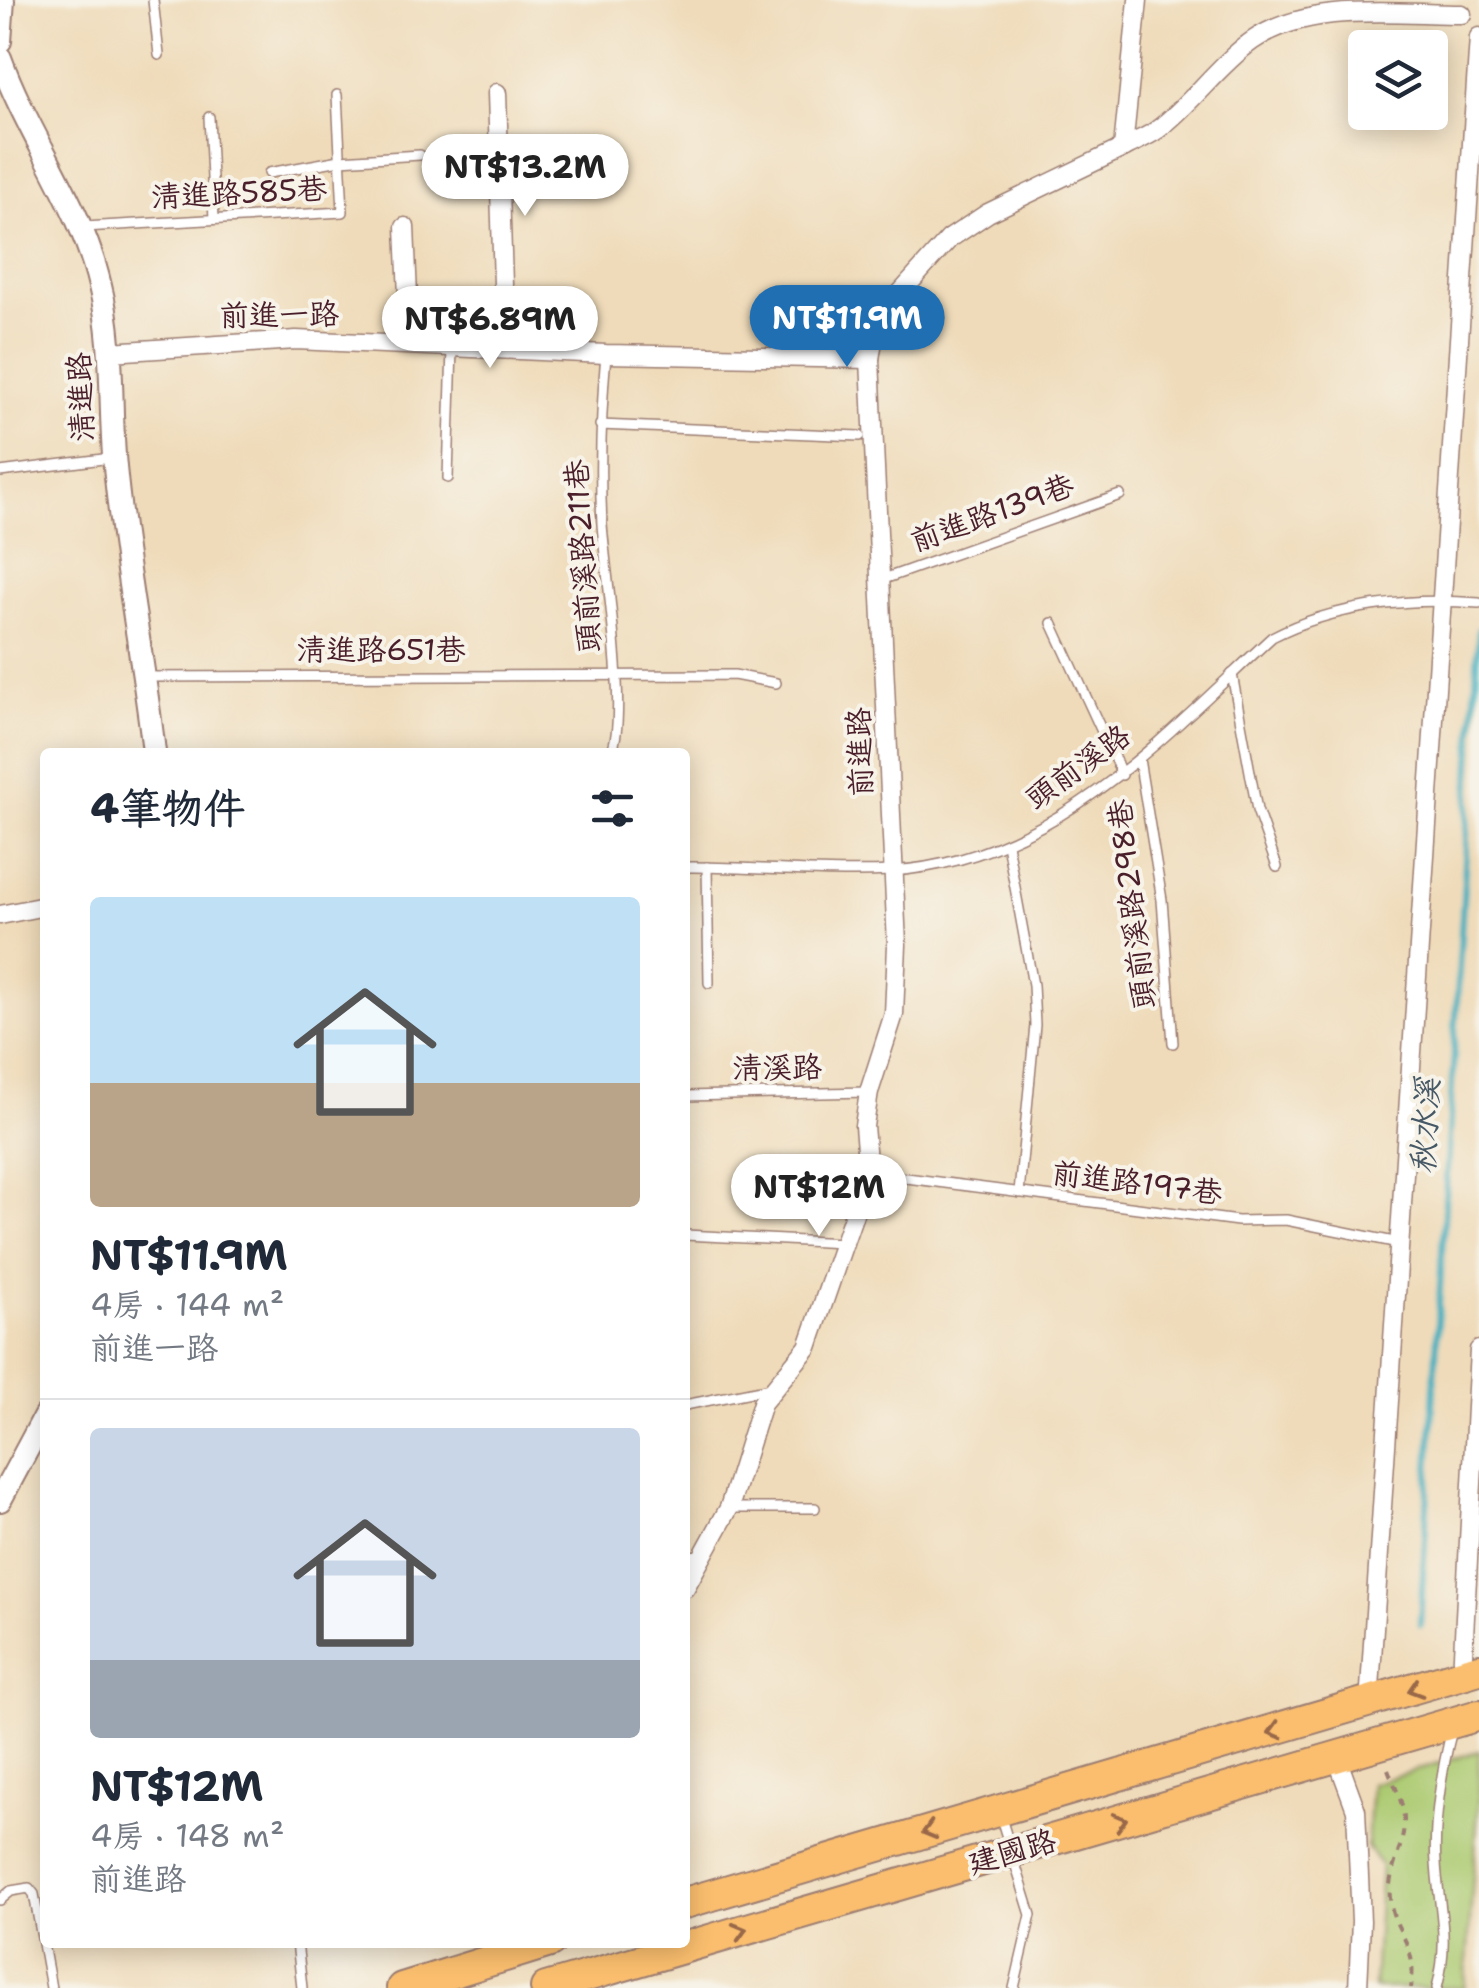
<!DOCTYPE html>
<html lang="zh-TW">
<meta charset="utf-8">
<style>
body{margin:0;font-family:"Shantell Sans","LXGW WenKai TC",sans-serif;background:#f2f2f3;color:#1f2937;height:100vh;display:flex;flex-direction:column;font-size:38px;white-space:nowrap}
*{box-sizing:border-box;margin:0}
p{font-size:32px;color:#747a83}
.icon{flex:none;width:55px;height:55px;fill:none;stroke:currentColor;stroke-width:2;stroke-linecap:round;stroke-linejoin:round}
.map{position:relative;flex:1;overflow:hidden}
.details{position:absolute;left:40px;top:748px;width:650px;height:1200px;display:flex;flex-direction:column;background:#fff;border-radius:10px;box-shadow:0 5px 25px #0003}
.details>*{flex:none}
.controls{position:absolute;left:1348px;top:30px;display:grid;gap:20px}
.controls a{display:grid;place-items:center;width:100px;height:100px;border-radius:10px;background:#fff;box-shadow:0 5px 25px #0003;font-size:50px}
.price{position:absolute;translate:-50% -85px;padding:0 22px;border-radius:35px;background:#fff;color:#222;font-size:32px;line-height:65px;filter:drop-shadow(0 2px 5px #0008)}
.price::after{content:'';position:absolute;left:50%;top:60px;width:30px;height:22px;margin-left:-15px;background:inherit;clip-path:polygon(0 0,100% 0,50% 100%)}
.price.active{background:#1f6fb2;color:#fff}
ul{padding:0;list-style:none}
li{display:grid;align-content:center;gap:20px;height:530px;padding:0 50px}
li+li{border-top:2px solid #e0e1e3}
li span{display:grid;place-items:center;height:310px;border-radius:10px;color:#555}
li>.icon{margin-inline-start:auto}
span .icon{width:180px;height:180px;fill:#fffc;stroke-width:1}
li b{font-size:42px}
h2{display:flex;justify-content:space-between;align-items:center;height:120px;padding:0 50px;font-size:42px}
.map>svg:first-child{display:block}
</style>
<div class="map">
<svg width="1479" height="1988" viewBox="0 0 1479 1988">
<rect width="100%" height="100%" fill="#f7f3e8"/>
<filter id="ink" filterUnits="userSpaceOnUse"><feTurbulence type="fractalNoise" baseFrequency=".01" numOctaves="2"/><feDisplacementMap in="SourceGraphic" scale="20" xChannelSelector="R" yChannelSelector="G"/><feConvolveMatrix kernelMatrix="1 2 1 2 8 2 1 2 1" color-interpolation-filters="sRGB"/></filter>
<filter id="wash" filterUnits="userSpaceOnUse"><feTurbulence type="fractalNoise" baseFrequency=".0048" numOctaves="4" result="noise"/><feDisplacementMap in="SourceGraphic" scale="40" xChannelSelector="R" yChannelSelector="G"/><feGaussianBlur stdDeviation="2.25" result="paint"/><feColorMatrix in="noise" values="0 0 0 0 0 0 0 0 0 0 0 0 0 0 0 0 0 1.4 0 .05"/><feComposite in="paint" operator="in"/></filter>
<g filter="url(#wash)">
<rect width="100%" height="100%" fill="#efdbba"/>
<path fill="#acca71" stroke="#7b744e" stroke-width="2.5" d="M 1479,1751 L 1479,1797 L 1465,1988 L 1374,1988 L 1381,1865 L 1367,1847 L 1371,1784 Z"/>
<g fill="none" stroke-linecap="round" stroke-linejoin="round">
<path stroke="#42afbf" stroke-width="6" d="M 1420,1625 L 1479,629"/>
</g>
</g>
<g filter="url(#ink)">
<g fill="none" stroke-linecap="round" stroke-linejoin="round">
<g stroke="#9c7d72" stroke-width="12">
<g id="service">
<path d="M 153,0 L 159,55"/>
<path d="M 209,117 L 214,219"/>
<path d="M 269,173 L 340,160 L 420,155"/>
<path d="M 84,227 L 343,212 L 337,95"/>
<path d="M 606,354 C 601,411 599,467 602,524 C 605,569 629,720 611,752"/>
<path d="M 600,425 L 860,436"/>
<path d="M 0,472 L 111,458"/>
<path d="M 448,478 L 452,348"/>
<path d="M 881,580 L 1120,495"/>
<path d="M 1052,623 L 1122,775"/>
<path d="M 1232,674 L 1257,810 L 1277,867"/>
<path d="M 145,677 L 734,675 L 776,683"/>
<path d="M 1139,759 L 1162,900 L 1173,1043"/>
<path d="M 1007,844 L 1033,985 L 1035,1025 L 1019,1193"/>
<path d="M 685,867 C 753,866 823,875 891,871 C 1052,861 1160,740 1272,637 C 1334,605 1410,597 1479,603"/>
<path d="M 707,867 L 709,983"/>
<path d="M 685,1096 L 869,1092"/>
<path d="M 868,1173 L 1238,1221 L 1286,1220 L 1399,1243"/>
<path d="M 685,1235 L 842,1243"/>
<path d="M 685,1405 L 771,1388"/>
<path d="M 729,1508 L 815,1508"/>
<path d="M 685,1555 L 701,1556"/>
<path d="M 1001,1818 L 1031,1915 L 1014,1988"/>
<path d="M 0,1900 L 11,1891 L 29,1888 L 34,1894 L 51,1988"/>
<path d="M 297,1942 L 302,1988"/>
<path d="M 1437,1988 C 1450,1937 1439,1912 1436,1863 C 1433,1825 1442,1767 1452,1730"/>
</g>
</g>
<g stroke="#9c7d72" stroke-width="21">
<g id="minor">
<path d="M 497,93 L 505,348"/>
<path d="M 1123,148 C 1134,142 1147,137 1157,130 C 1191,105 1217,66 1252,41 C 1310,1 1396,14 1462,14"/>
<path d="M 405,227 L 410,343"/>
<path d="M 110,352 L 296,340 L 606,354 L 870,359"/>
<path d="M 0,915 L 45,906"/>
<path d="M 685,1588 L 729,1508 L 762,1403 L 808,1347 L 868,1173 L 864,1126 L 869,1092 L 894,1014 L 897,945 L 870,359 L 874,335 L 888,307 L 949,239 L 988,213 L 1123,148 L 1138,0"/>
<path d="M 1462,1674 L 1479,1350"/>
<path d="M 1369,1704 L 1479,37"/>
<path d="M 1337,1758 L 1356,1810 L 1361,1921 L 1358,1988"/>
</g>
</g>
<g stroke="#9c7d72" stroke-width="26">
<g id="tertiary">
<path d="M 0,41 L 3,0"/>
<path d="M 0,58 C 28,136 81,204 100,286 C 115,345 109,407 115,467 C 124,563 143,657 154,752"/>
<path d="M 0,1500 L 45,1416"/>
</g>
</g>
<g stroke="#9c7d72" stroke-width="34">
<g id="primary">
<path d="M 685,1903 L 1479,1669"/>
<path d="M 402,1988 L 550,1942"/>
<path d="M 546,1988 L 1479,1715"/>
</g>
</g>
<path stroke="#9c7d72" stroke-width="4" stroke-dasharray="8 8" stroke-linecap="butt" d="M 1388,1769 C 1394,1785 1405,1805 1404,1822 C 1404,1849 1387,1871 1390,1898 C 1392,1932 1419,1942 1411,1988"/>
<use href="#service" stroke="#fff" stroke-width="9"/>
<use href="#minor" stroke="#fff" stroke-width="18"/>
<use href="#tertiary" stroke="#fff" stroke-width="22"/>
<use href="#primary" stroke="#fabe6e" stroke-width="30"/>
</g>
<defs><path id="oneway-chevron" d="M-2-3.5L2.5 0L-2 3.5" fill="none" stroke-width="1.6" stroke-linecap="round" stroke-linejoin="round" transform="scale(2.5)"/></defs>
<g stroke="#996749">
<use href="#oneway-chevron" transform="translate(1415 1689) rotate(162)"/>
<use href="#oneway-chevron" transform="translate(1275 1731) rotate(164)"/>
<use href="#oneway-chevron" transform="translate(1120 1821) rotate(-16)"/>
<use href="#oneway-chevron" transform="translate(929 1831) rotate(164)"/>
<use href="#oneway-chevron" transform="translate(740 1931) rotate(-16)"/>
</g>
</g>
<g text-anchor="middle" stroke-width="8" stroke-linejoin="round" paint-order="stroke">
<g font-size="30" fill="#4a1f2b" stroke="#f7f3e8">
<text transform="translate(239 193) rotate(-3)" y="10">清進路585巷</text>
<text transform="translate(279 315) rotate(-1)" y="10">前進一路</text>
<text transform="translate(81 397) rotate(-93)" y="10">清進路</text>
<text transform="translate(992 513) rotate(-20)" y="10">前進路139巷</text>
<text transform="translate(583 556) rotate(-94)" y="10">頭前溪路211巷</text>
<text x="381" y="660">清進路651巷</text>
<text transform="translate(860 752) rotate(-92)" y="10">前進路</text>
<text transform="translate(1078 767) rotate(-36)" y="10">頭前溪路</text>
<text transform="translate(1132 904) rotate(-97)" y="10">頭前溪路298巷</text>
<text transform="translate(777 1068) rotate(-1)" y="10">清溪路</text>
<text transform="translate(1137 1183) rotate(7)" y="10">前進路197巷</text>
<text transform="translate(1012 1852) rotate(-16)" y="10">建國路</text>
</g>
<g font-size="32" font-style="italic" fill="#475966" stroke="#f7f3e8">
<text transform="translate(1425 1126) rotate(-87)" y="11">秋水溪</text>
</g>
</g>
</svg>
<div class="controls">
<a><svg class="icon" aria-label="layers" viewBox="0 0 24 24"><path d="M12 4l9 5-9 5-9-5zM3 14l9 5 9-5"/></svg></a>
</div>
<b class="price" style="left:525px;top:219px">NT$13.2M</b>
<b class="price active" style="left:847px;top:370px">NT$11.9M</b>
<b class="price" style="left:490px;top:371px">NT$6.89M</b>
<b class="price" style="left:819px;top:1239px">NT$12M</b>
<section class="details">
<h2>4筆物件<svg class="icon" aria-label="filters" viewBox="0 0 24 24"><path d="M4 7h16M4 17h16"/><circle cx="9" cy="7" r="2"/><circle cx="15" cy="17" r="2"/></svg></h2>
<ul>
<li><span style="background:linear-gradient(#bfe0f5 60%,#b9a48a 0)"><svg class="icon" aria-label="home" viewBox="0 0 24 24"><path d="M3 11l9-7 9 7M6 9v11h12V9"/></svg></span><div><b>NT$11.9M</b><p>4房 · 144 m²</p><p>前進一路</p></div></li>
<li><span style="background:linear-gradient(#c9d6e8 75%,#9aa5b1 0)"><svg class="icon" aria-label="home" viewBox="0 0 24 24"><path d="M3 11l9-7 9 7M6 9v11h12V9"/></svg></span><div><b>NT$12M</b><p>4房 · 148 m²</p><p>前進路</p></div></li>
</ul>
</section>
</div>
